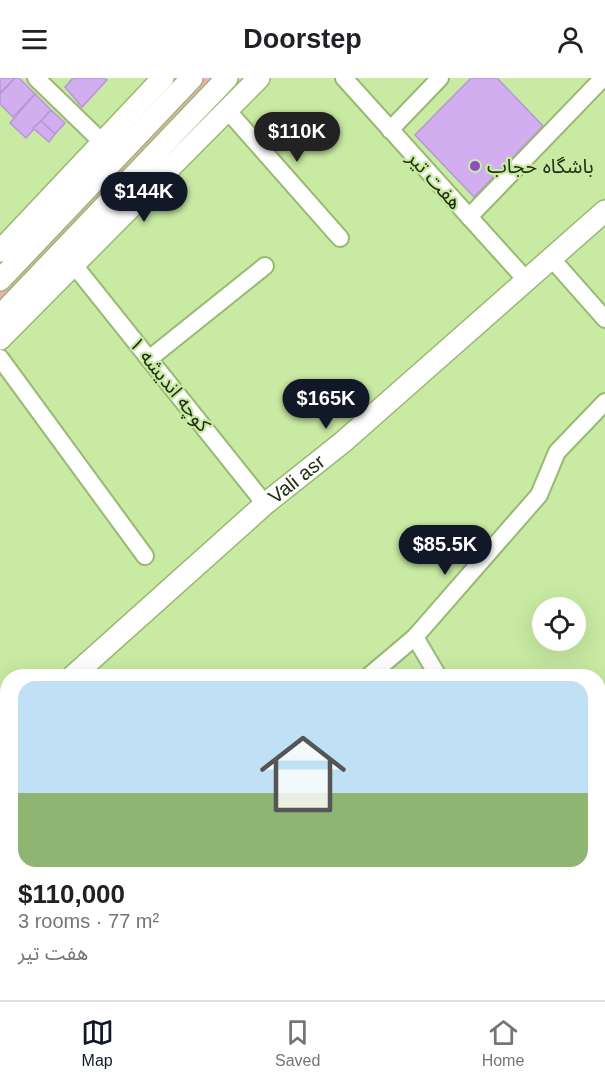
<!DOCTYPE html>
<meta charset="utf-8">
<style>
body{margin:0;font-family:Helvetica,"Noto Sans Arabic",sans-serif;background:#f6f6f6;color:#202124;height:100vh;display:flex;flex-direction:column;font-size:22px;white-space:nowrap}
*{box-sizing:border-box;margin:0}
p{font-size:20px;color:#757577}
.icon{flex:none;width:33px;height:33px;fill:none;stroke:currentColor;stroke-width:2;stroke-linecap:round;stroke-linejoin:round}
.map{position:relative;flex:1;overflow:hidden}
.panel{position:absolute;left:0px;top:591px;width:606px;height:332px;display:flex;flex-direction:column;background:#fff;border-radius:24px 24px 0 0;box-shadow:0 6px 24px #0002}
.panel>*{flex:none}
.tools{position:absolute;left:532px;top:519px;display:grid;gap:12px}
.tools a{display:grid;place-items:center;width:54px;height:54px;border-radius:50%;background:#fff;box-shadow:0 6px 24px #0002;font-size:30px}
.price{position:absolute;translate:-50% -51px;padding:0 14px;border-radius:21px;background:#111827;color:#fff;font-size:20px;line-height:39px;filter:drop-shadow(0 2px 3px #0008)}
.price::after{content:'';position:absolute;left:50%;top:36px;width:18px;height:14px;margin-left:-9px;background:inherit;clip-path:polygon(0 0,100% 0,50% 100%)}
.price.on{background:#222;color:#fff}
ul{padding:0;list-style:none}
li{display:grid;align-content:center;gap:12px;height:318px;padding:0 18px}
li span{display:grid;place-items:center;height:186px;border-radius:18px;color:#555}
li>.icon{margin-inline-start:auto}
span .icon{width:108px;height:108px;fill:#fffc;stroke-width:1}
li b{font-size:26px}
header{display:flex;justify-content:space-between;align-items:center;height:78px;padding:0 18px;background:#fff;font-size:27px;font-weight:800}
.tab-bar{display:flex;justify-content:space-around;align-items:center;height:84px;border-top:2px solid #e0e0e0;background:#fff;font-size:16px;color:#757577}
.tab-bar a{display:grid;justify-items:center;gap:3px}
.tab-bar .on{color:#111827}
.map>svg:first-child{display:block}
</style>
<header><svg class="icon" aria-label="menu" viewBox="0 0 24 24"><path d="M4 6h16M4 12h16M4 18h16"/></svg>Doorstep<svg class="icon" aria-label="person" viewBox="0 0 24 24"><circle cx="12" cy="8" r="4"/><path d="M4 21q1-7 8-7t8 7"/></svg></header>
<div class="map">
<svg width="605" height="922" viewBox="0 0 605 922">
<rect width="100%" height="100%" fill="#c8eaa2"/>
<path fill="#f7aab7" d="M 196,0 L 220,0 L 0,230 L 0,205 Z"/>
<g fill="#d2aef1" stroke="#b895d6" stroke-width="1.5">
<path d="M 0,0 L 15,0 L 0,15 Z"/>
<path d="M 15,0 L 19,0 L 35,16 L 13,39 L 0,26 L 0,16 Z"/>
<path d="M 73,0 L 104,0 L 107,2 L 82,29 L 65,9 Z"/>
<path d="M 471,0 L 497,0 L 543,48 L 474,119 L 415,57 Z"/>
<path d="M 35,16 L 51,32 L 26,60 L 10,45 Z"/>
<path d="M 51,32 L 65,45 L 55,56 L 41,43 Z"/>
<path d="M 41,43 L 55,56 L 49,64 L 33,50 Z"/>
</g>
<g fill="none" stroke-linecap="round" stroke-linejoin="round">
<g stroke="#99b973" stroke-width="20">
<g id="minor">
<path d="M 36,0 L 102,64"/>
<path d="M 344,0 L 527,203"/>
<path d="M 228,33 L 340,160"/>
<path d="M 390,52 L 440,0"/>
<path d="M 469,139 L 603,0"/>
<path d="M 552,181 L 605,241"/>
<path d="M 74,187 L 265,426"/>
<path d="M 0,280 L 145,478"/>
<path d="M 149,281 L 265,188"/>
<path d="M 415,559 L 438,598"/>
<path d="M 369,598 L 415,559 L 539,417 L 557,374 L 605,324"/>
<path d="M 0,790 L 6,799"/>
<path d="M 251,915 L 258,922"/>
<path d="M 568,915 L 570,922"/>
<path d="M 0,921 L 8,915"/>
<path d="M 86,922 L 93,915"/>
<path d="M 283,922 L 291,915"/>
<path d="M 462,922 L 470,915"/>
</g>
</g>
<g stroke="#99b973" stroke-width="24">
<g id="major">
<path d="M 0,173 L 163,0"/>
<path d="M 0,202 L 192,0"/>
<path d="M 0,238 L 227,0"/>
<path d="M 0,261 L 259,0"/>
<path id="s1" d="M 73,598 L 265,426 L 343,364 L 605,133"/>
<path d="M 0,663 L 8,656"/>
<path d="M 589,922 L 605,911"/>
</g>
</g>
<use href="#minor" stroke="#fff" stroke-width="16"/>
<use href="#major" stroke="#fff" stroke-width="21"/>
</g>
<circle fill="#904cc0" stroke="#c8eaa2" stroke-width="2" cx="475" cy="88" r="6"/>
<g text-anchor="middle" stroke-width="4.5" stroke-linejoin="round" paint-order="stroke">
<g font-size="20" fill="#243014" stroke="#c8eaa2" text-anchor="start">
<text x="487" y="95">باشگاه حجاب</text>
</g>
<g font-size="20" fill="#243014" stroke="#c8eaa2">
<text transform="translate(435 102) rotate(48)" y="7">هفت تیر</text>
<text transform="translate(170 306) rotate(51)" y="7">کوچه اندیشه ۱</text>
<text dy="7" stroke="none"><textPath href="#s1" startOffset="298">Vali asr</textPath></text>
</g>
</g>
</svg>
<div class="tools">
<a><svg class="icon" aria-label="locate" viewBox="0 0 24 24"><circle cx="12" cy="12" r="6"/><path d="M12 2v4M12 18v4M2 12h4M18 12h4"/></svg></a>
</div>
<b class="price on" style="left:297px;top:85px">$110K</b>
<b class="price" style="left:144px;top:145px">$144K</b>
<b class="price" style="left:326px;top:352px">$165K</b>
<b class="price" style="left:445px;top:498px">$85.5K</b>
<section class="panel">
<ul>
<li><span style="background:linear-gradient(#bfe0f5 60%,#8fb573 0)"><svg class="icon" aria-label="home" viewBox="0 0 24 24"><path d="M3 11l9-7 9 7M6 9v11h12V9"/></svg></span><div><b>$110,000</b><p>3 rooms · 77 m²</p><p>هفت تیر</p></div></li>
</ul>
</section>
</div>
<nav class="tab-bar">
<a class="on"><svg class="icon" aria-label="map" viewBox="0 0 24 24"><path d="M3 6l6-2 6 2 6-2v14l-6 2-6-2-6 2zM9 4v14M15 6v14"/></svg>Map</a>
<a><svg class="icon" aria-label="saved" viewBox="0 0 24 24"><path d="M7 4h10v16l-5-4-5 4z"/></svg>Saved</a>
<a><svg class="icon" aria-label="home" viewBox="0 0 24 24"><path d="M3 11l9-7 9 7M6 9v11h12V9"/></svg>Home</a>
</nav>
